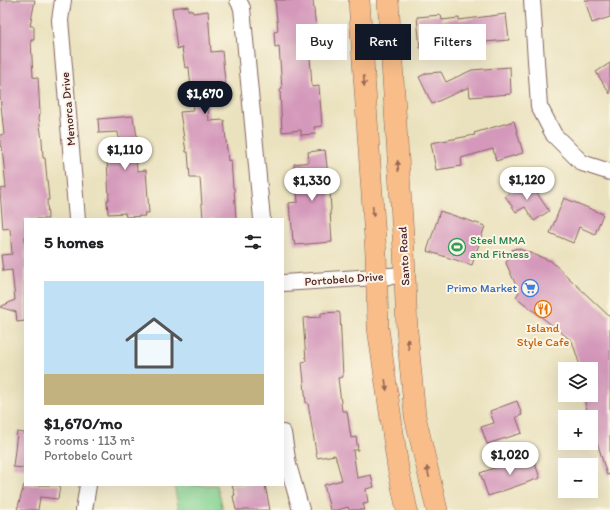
<!DOCTYPE html>
<meta charset="utf-8">
<style>
body{margin:0;font-family:Itim,sans-serif;background:#f2f2f2;color:#202124;height:100vh;display:flex;flex-direction:column;font-size:15px;white-space:nowrap}
*{box-sizing:border-box;margin:0}
p{font-size:13px;color:#757577}
.icon{flex:none;width:22px;height:22px;fill:none;stroke:currentColor;stroke-width:2;stroke-linecap:round;stroke-linejoin:round}
.map{position:relative;flex:1;overflow:hidden}
.sheet{position:absolute;left:24px;top:218px;width:260px;height:268px;display:flex;flex-direction:column;background:#fff;border-radius:0px;box-shadow:0 4px 16px #0002}
.sheet>*{flex:none}
.hud{position:absolute;left:296px;top:24px;width:254px;height:36px;display:flex;gap:8px}
.fabs{position:absolute;left:558px;top:362px;display:grid;gap:8px}
.fabs a{display:grid;place-items:center;width:40px;height:40px;border-radius:0px;background:#fff;box-shadow:0 4px 16px #0002;font-size:20px}
.price{position:absolute;translate:-50% -34px;padding:0 9px;border-radius:14px;background:#fff;color:#222;font-size:13px;line-height:26px;filter:drop-shadow(0 1px 2px #0008)}
.price::after{content:'';position:absolute;left:50%;top:24px;width:12px;height:9px;margin-left:-6px;background:inherit;clip-path:polygon(0 0,100% 0,50% 100%)}
.price.on{background:#111827;color:#fff}
ul{padding:0;list-style:none}
li{display:grid;align-content:center;gap:8px;height:212px;padding:0 20px}
li span{display:grid;place-items:center;height:124px;border-radius:0px;color:#555}
li>.icon{margin-inline-start:auto}
span .icon{width:72px;height:72px;fill:#fffc;stroke-width:1}
li b{font-size:17px}
h2{display:flex;justify-content:space-between;align-items:center;height:48px;padding:0 20px;font-size:17px}
.tag{padding:0 14px;border-radius:0px;background:#fff;box-shadow:0 4px 16px #0002;font-size:14px;line-height:36px}
.tag.on{background:#111827;color:#fff}
.map>svg:first-child{display:block}
</style>
<div class="map">
<svg width="610" height="510" viewBox="0 0 610 510">
<rect width="100%" height="100%" fill="#fcf5e5"/>
<filter id="ink" filterUnits="userSpaceOnUse"><feTurbulence type="fractalNoise" baseFrequency=".025" numOctaves="2"/><feDisplacementMap in="SourceGraphic" scale="8" xChannelSelector="R" yChannelSelector="G"/><feConvolveMatrix kernelMatrix="1 2 1 2 8 2 1 2 1" color-interpolation-filters="sRGB"/></filter>
<filter id="wash" filterUnits="userSpaceOnUse"><feTurbulence type="fractalNoise" baseFrequency=".012" numOctaves="4" result="noise"/><feDisplacementMap in="SourceGraphic" scale="16" xChannelSelector="R" yChannelSelector="G"/><feGaussianBlur stdDeviation="0.9" result="paint"/><feColorMatrix in="noise" values="0 0 0 0 0 0 0 0 0 0 0 0 0 0 0 0 0 1.4 0 .05"/><feComposite in="paint" operator="in"/></filter>
<g filter="url(#wash)">
<rect width="100%" height="100%" fill="#eae2be"/>
<path fill="#89d796" stroke="#6a7b60" d="M 174,485 L 217,485 L 223,510 L 179,510 Z"/>
<g id="blocks">
<g fill="#d498bb">
<path d="M 0,0 L 35,0 L 30,26 L 34,26 L 34,40 L 31,40 L 33,77 L 38,78 L 40,113 L 39,118 L 42,140 L 43,158 L 45,158 L 49,200 L 47,200 L 48,219 L 25,219 L 25,321 L 17,322 L 16,312 L 0,307 L 15,300 L 12,270 L 3,271 L 1,255 L 12,254 L 10,228 L 3,229 L 0,192 L 0,189 L 6,188 L 2,146 L 0,146 L 0,135 L 4,134 L 0,96 Z"/>
<path d="M 275,0 L 313,0 L 316,29 L 320,28 L 321,40 L 309,41 L 312,87 L 319,86 L 322,126 L 314,127 L 315,134 L 301,135 L 301,130 L 282,132 L 280,90 L 282,89 L 279,46 L 275,47 L 274,32 L 278,31 Z"/>
<path d="M 585,0 L 610,0 L 610,17 L 592,23 Z"/>
<path d="M 188,6 L 188,10 L 192,10 L 193,13 L 208,11 L 211,52 L 222,51 L 226,90 L 225,92 L 211,93 L 211,96 L 207,96 L 209,121 L 224,120 L 228,161 L 231,160 L 233,188 L 234,188 L 236,219 L 203,219 L 200,178 L 190,178 L 188,152 L 186,152 L 180,112 L 193,111 L 189,67 L 185,68 L 182,48 L 177,49 L 172,8 Z"/>
<path d="M 506,14 L 509,40 L 485,42 L 484,34 L 443,39 L 443,46 L 420,48 L 417,17 L 441,15 L 442,20 L 459,18 L 459,20 Z"/>
<path d="M 610,63 L 610,94 L 596,72 Z"/>
<path d="M 510,67 L 511,94 L 470,97 L 469,87 L 432,104 L 419,77 L 427,73 L 441,72 L 446,82 L 472,70 Z"/>
<path d="M 133,116 L 134,124 L 135,124 L 137,137 L 135,137 L 137,171 L 146,170 L 149,213 L 144,213 L 145,216 L 126,217 L 125,213 L 108,214 L 107,200 L 109,200 L 107,159 L 115,159 L 115,156 L 120,156 L 118,132 L 99,133 L 98,119 Z"/>
<path d="M 514,121 L 523,153 L 496,161 L 493,149 L 461,158 L 462,166 L 436,170 L 431,143 L 475,135 L 474,133 Z"/>
<path d="M 325,150 L 330,192 L 331,210 L 330,211 L 332,242 L 295,245 L 294,241 L 293,241 L 291,215 L 290,215 L 289,203 L 298,202 L 294,164 L 309,162 L 308,152 Z"/>
<path d="M 528,180 L 549,211 L 534,221 L 525,207 L 516,212 L 505,196 Z"/>
<path d="M 564,198 L 603,214 L 595,234 L 579,227 L 573,243 L 550,233 Z"/>
<path d="M 440,211 L 485,226 L 472,265 L 427,251 Z"/>
<path d="M 517,248 L 551,261 L 610,317 L 610,474 L 607,475 L 591,422 L 591,417 L 589,417 L 583,395 L 591,395 L 591,369 L 581,369 L 572,341 L 516,297 L 519,292 L 506,263 L 512,250 Z"/>
<path d="M 339,312 L 340,314 L 343,377 L 338,378 L 342,411 L 347,411 L 351,438 L 356,437 L 358,450 L 353,450 L 357,478 L 371,475 L 374,487 L 366,489 L 368,503 L 363,504 L 365,510 L 349,510 L 348,507 L 338,510 L 330,510 L 324,485 L 342,480 L 335,455 L 317,458 L 308,403 L 306,403 L 302,362 L 306,361 L 303,318 L 321,317 L 321,313 Z"/>
<path d="M 517,401 L 522,415 L 516,417 L 522,433 L 487,444 L 481,427 L 494,423 L 490,411 Z"/>
<path d="M 17,432 L 25,433 L 25,468 L 13,467 Z"/>
<path d="M 532,455 L 540,478 L 488,496 L 480,473 Z"/>
<path d="M 24,485 L 60,485 L 58,499 L 40,497 L 38,510 L 17,510 Z"/>
<path d="M 232,485 L 265,485 L 270,510 L 236,510 L 233,496 L 235,495 Z"/>
</g>
</g>
</g>
<g filter="url(#ink)">
<use href="#blocks" fill-opacity="0" stroke="#82635e" stroke-width="1"/>
<g fill="none" stroke-linecap="round" stroke-linejoin="round">
<g stroke="#82635e" stroke-width="18">
<g id="minor">
<path d="M 63,0 L 60,20 L 77,219"/>
<path d="M 238,0 L 242,8 L 262,219"/>
<path d="M 532,0 L 539,106 L 554,135 L 582,163 L 610,172"/>
<path d="M 283,283 L 405,275"/>
<path d="M 283,433 L 288,465 L 301,510"/>
<path d="M 84,510 L 88,485"/>
</g>
</g>
<g stroke="#82635e" stroke-width="22">
<g id="major">
<path d="M 359,0 L 376,254 L 378,328 L 398,468 L 407,510"/>
<path d="M 388,0 L 404,251 L 407,331 L 415,416 L 437,510"/>
</g>
</g>
<use href="#minor" stroke="#fff" stroke-width="16"/>
<use href="#major" stroke="#f8bd89" stroke-width="21"/>
</g>
<defs><path id="oneway-solid" d="M-6-.8H1V-3.2L6.5 0L1 3.2V.8H-6Z"/></defs>
<g fill="#986655">
<use href="#oneway-solid" transform="translate(364 81) rotate(86)"/>
<use href="#oneway-solid" transform="translate(398 166) rotate(-94)"/>
<use href="#oneway-solid" transform="translate(373 211) rotate(86)"/>
<use href="#oneway-solid" transform="translate(408 344) rotate(-96)"/>
<use href="#oneway-solid" transform="translate(386 385) rotate(82)"/>
<use href="#oneway-solid" transform="translate(428 472) rotate(-103)"/>
</g>
</g>
<defs>
<g id="stadium-ring" transform="scale(0.9)"><circle r="9.5" fill="#fcf5e5" stroke="#2e9e5b" stroke-width="1.5"/><path d="M0-5a6.5 5 0 1 0 0 10a6.5 5 0 1 0 0-10ZM-3.5-1.8h7v3.6h-7Z" fill="#2e9e5b"/></g>
<g id="supermarket-ring" transform="scale(0.9)"><circle r="9.5" fill="#fcf5e5" stroke="#3f7fe0" stroke-width="1.5"/><path d="M-6-5.5h2.5l.6 2H6L4.5 2H-2.5L-4.4-4H-6ZM-1.5 3.2a1.3 1.3 0 1 0 .1 0ZM3 3.2a1.3 1.3 0 1 0 .1 0Z" fill="#3f7fe0"/></g>
<g id="restaurant-ring" transform="scale(0.9)"><circle r="9.5" fill="#fcf5e5" stroke="#e8710a" stroke-width="1.5"/><path d="M-5-6h1v4h1v-4h1v4h1v-4h1v5L-1.5 .5V6h-2V.5L-5-1ZM5-6V6H3V1.5H1.5Q1.5-4 5-6Z" fill="#e8710a"/></g>
</defs>
<g fill-rule="evenodd">
<use href="#stadium-ring" x="457" y="247"/>
<use href="#supermarket-ring" x="530" y="288"/>
<use href="#restaurant-ring" x="543" y="309"/>
</g>
<g text-anchor="middle" stroke-width="4" stroke-linejoin="round" paint-order="stroke">
<g font-size="12" fill="#4a1f2b" stroke="#fcf5e5">
<text transform="translate(68 109) rotate(-95)" y="4">Menorca Drive</text>
<text transform="translate(404 256) rotate(-93)" y="4">Santo Road</text>
<text transform="translate(344 279) rotate(-4)" y="4">Portobelo Drive</text>
</g>
<g font-size="12" fill="#27864d" stroke="#fcf5e5" text-anchor="start">
<text x="470" y="244">Steel MMA<tspan x="470" dy="14">and Fitness</tspan></text>
</g>
<g font-size="12" fill="#366cbe" stroke="#fcf5e5" text-anchor="end">
<text x="517" y="292">Primo Market</text>
</g>
<g font-size="12" fill="#c56008" stroke="#fcf5e5">
<text x="543" y="332">Island<tspan x="543" dy="14">Style Cafe</tspan></text>
</g>
</g>
</svg>
<div class="fabs">
<a><svg class="icon" aria-label="layers" viewBox="0 0 24 24"><path d="M12 4l9 5-9 5-9-5zM3 14l9 5 9-5"/></svg></a>
<a>+</a>
<a>−</a>
</div>
<b class="price on" style="left:205px;top:115px">$1,670</b>
<b class="price" style="left:125px;top:171px">$1,110</b>
<b class="price" style="left:527px;top:201px">$1,120</b>
<b class="price" style="left:312px;top:202px">$1,330</b>
<b class="price" style="left:510px;top:476px">$1,020</b>
<div class="hud">
<a class="tag">Buy</a>
<a class="tag on">Rent</a>
<a class="tag">Filters</a>
</div>
<section class="sheet">
<h2>5 homes<svg class="icon" aria-label="filters" viewBox="0 0 24 24"><path d="M4 7h16M4 17h16"/><circle cx="9" cy="7" r="2"/><circle cx="15" cy="17" r="2"/></svg></h2>
<ul>
<li><span style="background:linear-gradient(#bfe0f5 75%,#c2b280 0)"><svg class="icon" aria-label="home" viewBox="0 0 24 24"><path d="M3 11l9-7 9 7M6 9v11h12V9"/></svg></span><div><b>$1,670/mo</b><p>3 rooms · 113 m²</p><p>Portobelo Court</p></div></li>
</ul>
</section>
</div>
